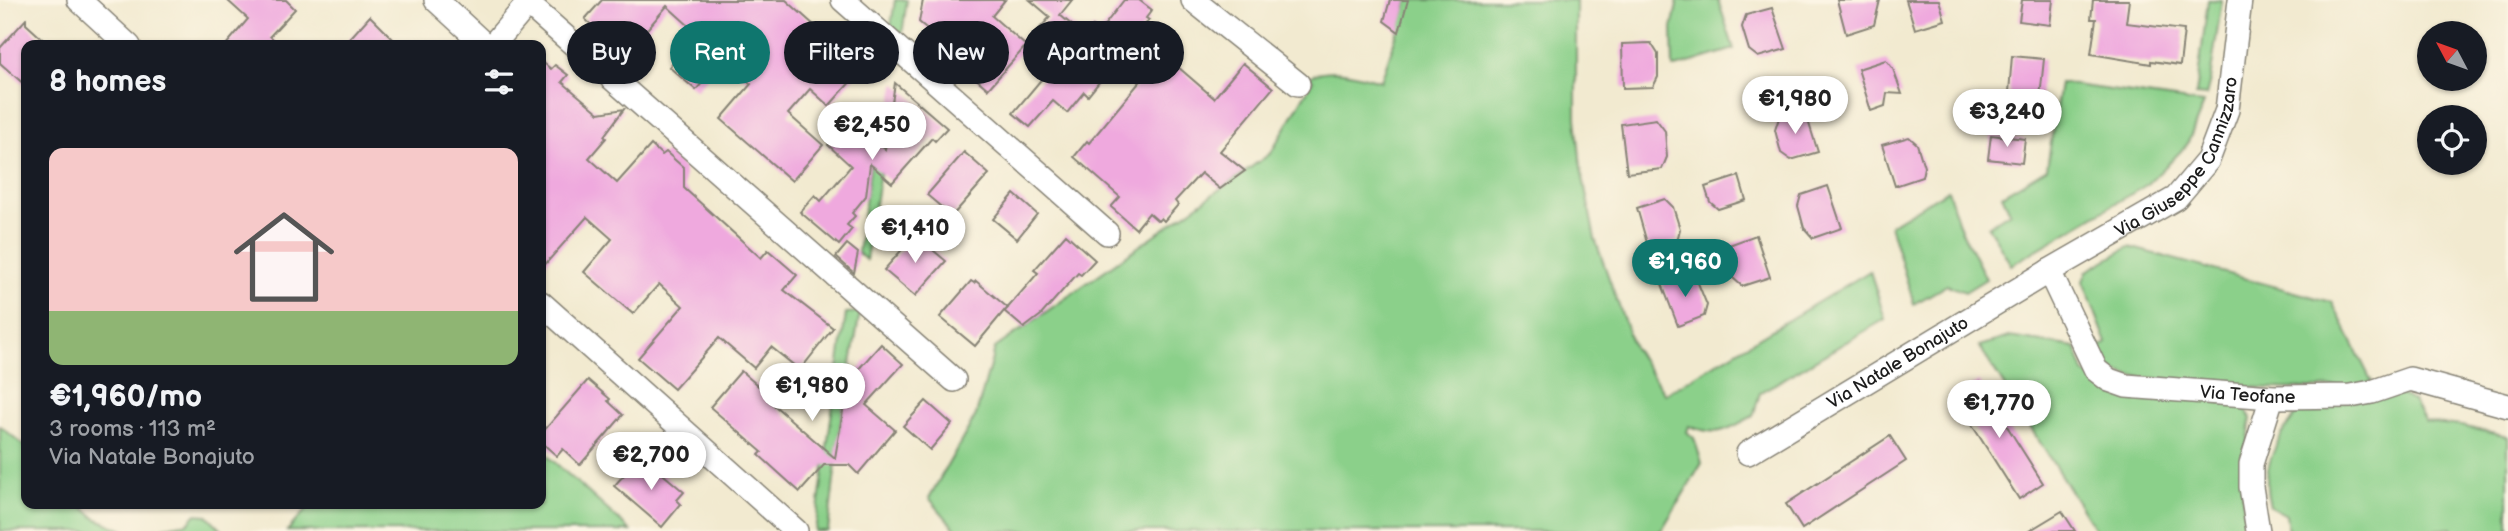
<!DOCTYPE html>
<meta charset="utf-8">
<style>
body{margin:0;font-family:"Balsamiq Sans",sans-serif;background:#20242c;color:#f1f3f6;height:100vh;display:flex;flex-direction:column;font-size:26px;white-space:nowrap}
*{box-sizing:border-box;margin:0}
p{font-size:23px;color:#9ea1a6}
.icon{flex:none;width:38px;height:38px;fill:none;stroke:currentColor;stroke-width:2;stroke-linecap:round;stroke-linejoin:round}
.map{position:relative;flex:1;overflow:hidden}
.drawer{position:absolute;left:21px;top:40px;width:525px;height:469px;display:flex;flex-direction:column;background:#171b24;border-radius:14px;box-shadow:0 2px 5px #0004}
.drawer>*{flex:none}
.guide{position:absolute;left:567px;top:21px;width:665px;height:63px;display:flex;gap:14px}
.needle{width:46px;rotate:311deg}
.fabs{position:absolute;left:2417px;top:21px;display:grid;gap:14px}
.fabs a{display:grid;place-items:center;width:70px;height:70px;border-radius:50%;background:#171b24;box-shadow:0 2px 5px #0004;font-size:35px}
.price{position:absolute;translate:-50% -60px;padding:0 16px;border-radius:24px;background:#fff;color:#222;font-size:23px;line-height:46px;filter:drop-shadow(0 2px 4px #0008)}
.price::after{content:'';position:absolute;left:50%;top:42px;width:21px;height:16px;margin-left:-10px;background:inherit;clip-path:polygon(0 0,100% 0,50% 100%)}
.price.on{background:#0f766e;color:#fff}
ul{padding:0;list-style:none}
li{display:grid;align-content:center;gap:14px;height:371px;padding:0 28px}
li span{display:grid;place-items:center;height:217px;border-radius:14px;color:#555}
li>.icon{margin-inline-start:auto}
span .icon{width:126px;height:126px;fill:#fffc;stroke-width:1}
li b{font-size:30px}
h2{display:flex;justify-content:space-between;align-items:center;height:84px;padding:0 28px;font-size:30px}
.chip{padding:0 24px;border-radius:32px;background:#171b24;box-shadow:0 2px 5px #0004;font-size:24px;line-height:63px}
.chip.on{background:#0f766e;color:#fff}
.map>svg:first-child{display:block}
</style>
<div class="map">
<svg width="2508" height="531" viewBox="0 0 2508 531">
<rect width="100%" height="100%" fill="#fcf5e5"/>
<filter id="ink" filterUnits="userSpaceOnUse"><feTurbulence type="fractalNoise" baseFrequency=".0143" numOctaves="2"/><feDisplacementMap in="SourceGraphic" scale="14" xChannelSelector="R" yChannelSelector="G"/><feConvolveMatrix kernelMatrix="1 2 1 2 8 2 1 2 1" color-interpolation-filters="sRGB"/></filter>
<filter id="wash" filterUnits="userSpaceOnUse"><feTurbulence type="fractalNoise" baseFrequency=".00686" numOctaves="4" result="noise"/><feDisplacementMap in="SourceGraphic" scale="28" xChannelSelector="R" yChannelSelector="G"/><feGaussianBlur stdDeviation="1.57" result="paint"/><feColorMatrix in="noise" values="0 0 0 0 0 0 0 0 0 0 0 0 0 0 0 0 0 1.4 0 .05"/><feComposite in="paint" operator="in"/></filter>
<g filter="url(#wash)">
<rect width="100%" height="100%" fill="#f2ead0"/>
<g fill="#8bd08a" stroke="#547653" stroke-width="2">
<path d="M 895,0 L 907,0 L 902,35 L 891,25 Z"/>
<path d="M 1408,0 L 1576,0 L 1576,118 L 1581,167 L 1595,239 L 1634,348 L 1665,394 L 1870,271 L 1885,319 L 1760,393 L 1753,416 C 1725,431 1720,437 1689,426 L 1687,432 L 1694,438 L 1702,463 L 1661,531 L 957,531 L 929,498 L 976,415 L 995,348 L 1271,153 L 1313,80 L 1309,77 C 1328,64 1361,76 1381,81 Z"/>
<path d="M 1678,0 L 1718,0 L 1734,49 L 1673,68 L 1672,28 Z"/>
<path d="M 2208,0 L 2222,0 L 2210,80 L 2206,96 L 2196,95 Z"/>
<path d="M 2060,83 L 2204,103 L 2187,145 L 2148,184 L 2011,265 L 1988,226 L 2010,212 L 2002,195 L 2047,168 Z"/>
<path d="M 874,140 L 885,142 L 866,260 L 858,253 Z"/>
<path d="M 1948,190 L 1960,227 L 1986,279 L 1965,292 L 1947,285 L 1914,304 L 1890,225 Z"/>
<path d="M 2129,247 L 2332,302 L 2372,382 C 2292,397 2210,383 2130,376 C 2105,370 2104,364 2090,343 L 2102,346 L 2107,343 L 2083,281 L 2087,271 Z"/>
<path d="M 860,312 L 841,421 L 828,531 L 815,531 L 846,313 Z"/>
<path d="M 2009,337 L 2075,347 L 2084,372 L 2103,388 L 2242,404 L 2251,418 L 2242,486 L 2245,531 L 2096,531 L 1979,346 Z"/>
<path d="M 2400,394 L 2413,401 L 2425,422 L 2461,426 L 2508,437 L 2508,531 L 2455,531 L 2452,528 L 2425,531 L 2288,531 L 2286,515 L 2270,506 C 2259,469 2278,434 2303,407 Z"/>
<path d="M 0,426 L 26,447 L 26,504 L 80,504 L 95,518 L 125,531 L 0,531 Z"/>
<path d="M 541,450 L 631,531 L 287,531 L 311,504 L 541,504 Z"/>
<path d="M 196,514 L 207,515 L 223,531 L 142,531 L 188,523 Z"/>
</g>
<g id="blocks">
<g fill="#efa9de">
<path d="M 227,0 L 286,0 L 295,9 L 270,36 L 280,46 L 225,46 L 248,19 Z"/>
<path d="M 602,0 L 786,0 L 834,43 L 839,37 L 868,62 L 829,106 L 810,89 L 788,114 L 823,145 L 792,181 L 721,119 L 751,84 L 723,59 L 696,90 L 669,67 L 698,34 L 667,6 L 631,48 L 620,38 L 606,39 L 585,19 Z"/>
<path d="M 923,0 L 1005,0 L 992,16 L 1025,45 L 1050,17 L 1030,0 L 1072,0 L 1060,15 L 1085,36 L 1093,27 L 1099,32 L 1124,0 L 1139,0 L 1152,10 L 1146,18 L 1149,20 L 1088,96 L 1084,92 L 1067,113 L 1053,101 L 1030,127 L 1013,113 L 1050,69 L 1025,47 L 988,89 L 959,64 L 969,53 L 939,26 L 932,33 L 919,22 Z"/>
<path d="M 1390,0 L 1408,0 L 1399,32 L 1384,21 Z"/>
<path d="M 1837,0 L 1880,0 L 1874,25 L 1846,34 Z"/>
<path d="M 1906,0 L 1939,0 L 1945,20 L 1915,29 Z"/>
<path d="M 2022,0 L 2053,0 L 2050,25 L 2019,21 Z"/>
<path d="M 2093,0 L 2129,0 L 2126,23 L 2184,30 L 2180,65 L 2151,61 L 2151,64 L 2091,54 L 2096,19 L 2091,19 Z"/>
<path d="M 1772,8 L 1786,49 L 1758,57 L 1749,50 L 1742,27 L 1746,15 Z"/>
<path d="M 370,16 L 400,46 L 343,46 Z"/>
<path d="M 26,19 L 26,24 L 50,46 L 26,46 L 26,86 L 0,63 L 0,48 Z"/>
<path d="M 1651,43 L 1658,54 L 1658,77 L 1653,87 L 1623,88 L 1622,44 Z"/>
<path d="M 1163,54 L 1214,98 L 1243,63 L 1273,88 L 1220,151 L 1245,171 L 1220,189 L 1201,173 L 1175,201 L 1178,205 L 1164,221 L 1161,218 L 1158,221 L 1149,213 L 1136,229 L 1111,207 L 1120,197 L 1074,157 L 1087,141 L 1089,143 Z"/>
<path d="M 2012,56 L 2044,59 L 2039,107 L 2008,104 Z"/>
<path d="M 1886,60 L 1893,69 L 1902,94 L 1887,93 L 1885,106 L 1871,111 L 1858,69 Z"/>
<path d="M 541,61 L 551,69 L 555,65 L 568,75 L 562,82 L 599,113 L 624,109 L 604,136 L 606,138 L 589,158 L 617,183 L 651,145 L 662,155 L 666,152 L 684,168 L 684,188 L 761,258 L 768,250 L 797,275 L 784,290 L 833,328 L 800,370 L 771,347 L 754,368 L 719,338 L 674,389 L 638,358 L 683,306 L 659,284 L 633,314 L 584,272 L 612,239 L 587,217 L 541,269 Z"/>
<path d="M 895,83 L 947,128 L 935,141 L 932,138 L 892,183 L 870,164 L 866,196 L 852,213 L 855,216 L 847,225 L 852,229 L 839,245 L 800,212 L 815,195 L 821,201 L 851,166 L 828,145 L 850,119 L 885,149 Z"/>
<path d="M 1805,111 L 1818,152 L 1791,160 L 1781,153 L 1775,130 L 1779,118 Z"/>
<path d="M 1656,119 L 1665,131 L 1667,157 L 1662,169 L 1627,173 L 1621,124 Z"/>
<path d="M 1991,135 L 2025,139 L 2022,163 L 1988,159 Z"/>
<path d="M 1909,137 L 1917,144 L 1924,167 L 1922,177 L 1895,186 L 1882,145 Z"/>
<path d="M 964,152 L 989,174 L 952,216 L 927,195 Z"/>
<path d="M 1739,176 L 1746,200 L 1718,209 L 1710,202 L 1705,187 Z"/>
<path d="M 1828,186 L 1842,228 L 1813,238 L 1804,228 L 1798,206 L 1801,195 Z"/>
<path d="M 1014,194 L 1037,214 L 1017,239 L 993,219 Z"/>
<path d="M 1665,199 L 1673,207 L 1680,229 L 1677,241 L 1649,250 L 1637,208 Z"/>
<path d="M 1066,234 L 1095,260 L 1081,275 L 1078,273 L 1041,315 L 1024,328 L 1004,311 L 975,346 L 940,317 L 971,281 L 974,283 L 976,281 L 1008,308 L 1005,311 L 1038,273 L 1034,270 Z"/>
<path d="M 915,235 L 946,261 L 915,296 L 884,270 Z"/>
<path d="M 1756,235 L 1770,277 L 1742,286 L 1733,278 L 1727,256 L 1729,245 Z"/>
<path d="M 847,244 L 858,253 L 854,273 L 836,257 Z"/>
<path d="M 1689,274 L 1698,283 L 1707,305 L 1704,316 L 1678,326 L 1662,284 Z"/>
<path d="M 881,344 L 903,364 L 866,405 L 895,430 L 858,474 L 849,465 L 824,465 L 800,492 L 759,455 L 762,452 L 710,407 L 741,371 L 771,397 L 768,400 L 835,458 L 848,381 Z"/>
<path d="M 588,380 L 610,399 L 608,401 L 623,415 L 580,465 L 563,449 L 557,456 L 541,442 L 541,434 Z"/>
<path d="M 1979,382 L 2043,483 L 2019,499 L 1955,398 Z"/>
<path d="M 926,401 L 952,424 L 930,450 L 903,426 Z"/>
<path d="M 1890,436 L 1906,461 L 1802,529 L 1786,504 Z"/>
<path d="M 645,459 L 684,492 L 677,500 L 681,504 L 662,527 L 614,486 L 633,465 L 637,468 Z"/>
<path d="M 2062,511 L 2075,531 L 2029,531 Z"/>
</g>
</g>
</g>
<g filter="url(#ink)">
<use href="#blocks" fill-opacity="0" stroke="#878376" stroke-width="2"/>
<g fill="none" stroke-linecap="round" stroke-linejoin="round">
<g stroke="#878376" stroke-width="26">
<g id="minor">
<path d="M 79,0 L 129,46"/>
<path d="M 436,0 L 486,46"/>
<path d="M 843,0 L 1107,233"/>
<path d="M 1193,0 L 1298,84"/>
<path d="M 528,4 L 954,380"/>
<path d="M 492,46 L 531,0"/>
<path id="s1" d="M 2049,271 L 2096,370 L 2109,380 L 2126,386 L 2272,397 L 2350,396 L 2372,392 L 2410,379 L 2508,406"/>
<path d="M 541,303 L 796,531"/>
<path id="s2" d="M 1748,453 L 2049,271 L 2176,198 L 2208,160 L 2227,110 L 2240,0"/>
<path d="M 2258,531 L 2251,487 L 2251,464 L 2272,397"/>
</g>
</g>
<use href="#minor" stroke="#fff" stroke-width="23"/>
</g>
</g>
<g text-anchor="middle" stroke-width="5" stroke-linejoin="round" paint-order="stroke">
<g font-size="18" fill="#1c1c1c" stroke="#fcf5e5">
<text dy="6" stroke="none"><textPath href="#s2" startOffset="532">Via Giuseppe Cannizzaro</textPath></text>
<text dy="6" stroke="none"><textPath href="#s2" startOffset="175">Via Natale Bonajuto</textPath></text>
<text dy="6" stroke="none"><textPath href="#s1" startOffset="266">Via Teofane</textPath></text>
</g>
</g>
</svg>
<div class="fabs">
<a><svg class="needle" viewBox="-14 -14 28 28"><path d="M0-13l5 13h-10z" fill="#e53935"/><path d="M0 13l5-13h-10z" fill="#9ea1a6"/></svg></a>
<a><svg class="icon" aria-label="locate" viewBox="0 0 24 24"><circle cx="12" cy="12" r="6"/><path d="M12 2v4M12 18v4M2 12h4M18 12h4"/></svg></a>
</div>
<b class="price" style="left:1795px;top:136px">€1,980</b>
<b class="price" style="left:2007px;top:149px">€3,240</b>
<b class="price" style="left:872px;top:162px">€2,450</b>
<b class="price" style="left:915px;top:265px">€1,410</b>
<b class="price on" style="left:1685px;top:299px">€1,960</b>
<b class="price" style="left:812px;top:423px">€1,980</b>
<b class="price" style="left:1999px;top:440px">€1,770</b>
<b class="price" style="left:651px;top:492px">€2,700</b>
<div class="guide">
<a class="chip">Buy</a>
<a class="chip on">Rent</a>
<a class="chip">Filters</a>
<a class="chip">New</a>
<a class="chip">Apartment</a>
</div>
<section class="drawer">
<h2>8 homes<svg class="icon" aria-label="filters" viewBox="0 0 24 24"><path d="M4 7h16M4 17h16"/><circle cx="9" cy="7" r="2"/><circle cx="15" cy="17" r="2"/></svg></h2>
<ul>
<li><span style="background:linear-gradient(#f6c9c9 75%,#8fb573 0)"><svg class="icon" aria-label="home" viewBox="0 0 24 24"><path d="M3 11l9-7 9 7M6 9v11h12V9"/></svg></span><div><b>€1,960/mo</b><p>3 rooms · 113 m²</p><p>Via Natale Bonajuto</p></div></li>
</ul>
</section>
</div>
